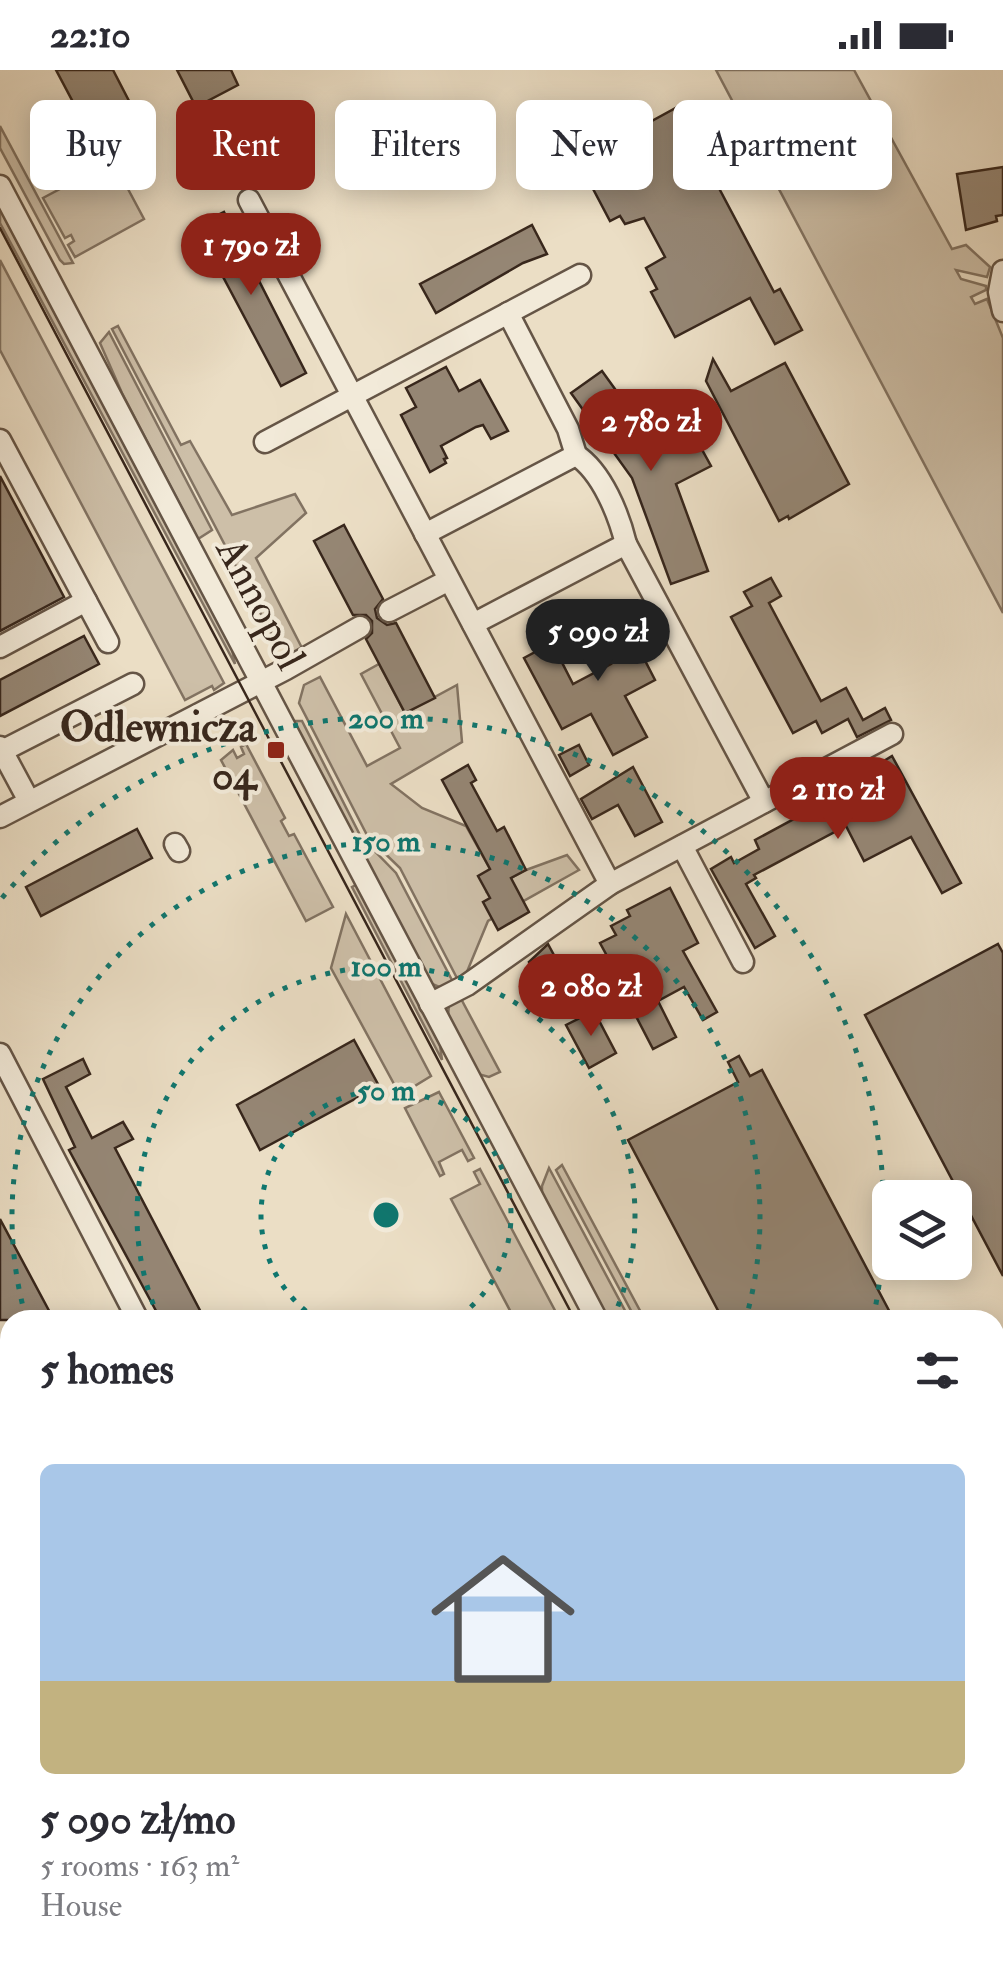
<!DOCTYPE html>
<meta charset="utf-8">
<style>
body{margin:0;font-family:"IM FELL Double Pica",serif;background:#f7f7f7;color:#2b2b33;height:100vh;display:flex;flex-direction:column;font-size:38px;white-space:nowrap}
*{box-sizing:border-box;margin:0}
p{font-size:32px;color:#7c7c81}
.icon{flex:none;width:55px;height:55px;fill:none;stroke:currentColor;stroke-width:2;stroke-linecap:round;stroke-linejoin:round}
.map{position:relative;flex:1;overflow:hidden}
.drawer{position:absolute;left:0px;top:1240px;width:1005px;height:670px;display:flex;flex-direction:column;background:#fff;border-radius:30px 30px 0 0;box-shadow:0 5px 25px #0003}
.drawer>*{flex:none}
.guide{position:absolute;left:30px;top:30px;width:945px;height:90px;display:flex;gap:20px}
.buttons{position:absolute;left:872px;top:1110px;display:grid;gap:20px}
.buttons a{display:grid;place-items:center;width:100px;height:100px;border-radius:15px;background:#fff;box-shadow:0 5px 25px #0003;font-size:50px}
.price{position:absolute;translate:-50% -85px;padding:0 22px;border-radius:35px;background:#8f2418;color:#fff;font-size:32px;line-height:65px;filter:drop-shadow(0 2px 5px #0008)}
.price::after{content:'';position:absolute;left:50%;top:60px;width:30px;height:22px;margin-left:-15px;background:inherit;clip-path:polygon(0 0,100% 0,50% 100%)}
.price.selected{background:#222;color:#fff}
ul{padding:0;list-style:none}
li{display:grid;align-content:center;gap:20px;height:530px;padding:0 40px}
li span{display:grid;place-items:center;height:310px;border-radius:15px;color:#555}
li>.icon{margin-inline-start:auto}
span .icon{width:180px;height:180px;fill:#fffc;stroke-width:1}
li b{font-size:42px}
h2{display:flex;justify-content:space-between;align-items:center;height:120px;padding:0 40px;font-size:42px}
.pill{padding:0 35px;border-radius:15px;background:#fff;box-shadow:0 5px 25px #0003;font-size:35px;line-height:90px}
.pill.selected{background:#8f2418;color:#fff}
.status{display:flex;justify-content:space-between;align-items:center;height:70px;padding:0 50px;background:#fff;direction:ltr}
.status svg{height:28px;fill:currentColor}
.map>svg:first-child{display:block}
</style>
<div class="status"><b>22:10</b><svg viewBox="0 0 49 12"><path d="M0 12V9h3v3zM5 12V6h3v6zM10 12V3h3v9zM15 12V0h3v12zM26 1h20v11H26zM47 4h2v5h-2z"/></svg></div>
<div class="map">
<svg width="1003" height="1910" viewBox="0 0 1003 1910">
<rect width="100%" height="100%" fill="#ebdec5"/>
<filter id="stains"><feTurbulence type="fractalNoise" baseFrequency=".002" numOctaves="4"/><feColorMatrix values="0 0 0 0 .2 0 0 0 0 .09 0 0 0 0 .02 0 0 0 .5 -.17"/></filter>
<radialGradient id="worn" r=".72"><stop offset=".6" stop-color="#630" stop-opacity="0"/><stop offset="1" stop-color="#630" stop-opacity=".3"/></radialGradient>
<g fill="#cdbfa8" stroke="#827362" stroke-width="2.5">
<path d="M 716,0 L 854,0 L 952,179 L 966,175 L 990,197 L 987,207 L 956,200 L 961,209 L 986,216 L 986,220 L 971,227 L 975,234 L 987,229 L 1003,268 L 1003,543 Z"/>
<path d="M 0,56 L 64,176 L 73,193 L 64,194 L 60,190 L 0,78 Z"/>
<path d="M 113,91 L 144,149 L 75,187 L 68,175 L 74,171 L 71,165 L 65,168 L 43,128 Z"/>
<path d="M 0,139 L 232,579 L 235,594 L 0,153 Z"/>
<path d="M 0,190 L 224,613 L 214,620 L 212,616 L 185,630 L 0,280 Z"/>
<path d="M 118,256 L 181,375 L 190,371 L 232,445 L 295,424 L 306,443 L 256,488 L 302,578 L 292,584 L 285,570 L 275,571 L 112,259 Z"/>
<path d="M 109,262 L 212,460 L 198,469 L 122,323 L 100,273 Z"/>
<path d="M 379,594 L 405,643 L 457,615 L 462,672 L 391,714 L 422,738 L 466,756 L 490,799 L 487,821 L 526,800 L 567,785 L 579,800 L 488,851 L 464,909 L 459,912 L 400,798 L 368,767 L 299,633 L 304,615 L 320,607 L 367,696 L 400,678 L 361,604 Z"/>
<path d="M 292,651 L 302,651 L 361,767 L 396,803 L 454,914 L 444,919 L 430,913 Z"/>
<path d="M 246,674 L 285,748 L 281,751 L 289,766 L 294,764 L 333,837 L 306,851 L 221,690 L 233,680 L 237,688 L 244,684 L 241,677 Z"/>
<path d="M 358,814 L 440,975 L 442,990 L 352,817 Z"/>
<path d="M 346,844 L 431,1006 L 400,1025 L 331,898 Z"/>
<path d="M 459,925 L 500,1002 L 489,1007 L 478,1004 L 448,947 L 449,934 Z"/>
<path d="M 439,1022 L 474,1088 L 468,1091 L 462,1080 L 439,1092 L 444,1104 L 440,1106 L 405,1038 Z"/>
<path d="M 562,1095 L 645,1250 L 636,1250 L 556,1100 Z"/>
<path d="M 549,1098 L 630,1250 L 607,1250 L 542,1125 L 542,1116 Z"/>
<path d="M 480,1099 L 560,1250 L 515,1250 L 451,1129 L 480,1114 L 474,1102 Z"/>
</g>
<g fill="#958674" stroke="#38271c" stroke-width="2.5">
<path d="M 56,0 L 113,0 L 143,58 L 99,81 Z"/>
<path d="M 177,0 L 231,0 L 238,15 L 196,37 Z"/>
<path d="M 683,34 L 692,50 L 685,54 L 774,222 L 780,219 L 802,260 L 775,274 L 750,228 L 675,267 L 651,222 L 657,219 L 646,198 L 665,187 L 644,148 L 625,154 L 620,146 L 610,151 L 582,98 L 577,100 L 560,69 L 593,51 L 606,76 Z"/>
<path d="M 1003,97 L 1003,145 L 996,146 L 997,151 L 966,160 L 957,104 Z"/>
<path d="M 224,142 L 306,303 L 281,316 L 196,156 Z"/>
<path d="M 532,155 L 547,184 L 523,193 L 436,243 L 420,214 Z"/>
<path d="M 713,289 L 731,321 L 785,293 L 849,414 L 789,449 L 788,446 L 779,451 L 706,311 Z"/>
<path d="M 446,297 L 459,321 L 480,310 L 508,361 L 491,369 L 483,355 L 476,357 L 441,376 L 447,388 L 444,389 L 446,393 L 430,402 L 401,345 L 416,337 L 406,318 Z"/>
<path d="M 602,301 L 656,376 L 690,358 L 711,396 L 676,414 L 708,501 L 671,514 L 632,408 L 571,323 Z"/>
<path d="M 0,406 L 64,527 L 0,561 Z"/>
<path d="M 344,455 L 383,529 L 375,539 L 377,548 L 387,555 L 396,553 L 435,628 L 405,643 L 366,569 L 372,563 L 372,551 L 366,545 L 353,545 L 314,471 Z"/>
<path d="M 771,508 L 781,526 L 769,533 L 821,631 L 846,618 L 863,650 L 885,638 L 891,650 L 857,667 L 848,649 L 822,663 L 816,651 L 793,663 L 731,547 L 752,536 L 744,522 Z"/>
<path d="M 618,538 L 655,610 L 625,626 L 647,667 L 613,685 L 591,644 L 562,659 L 524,588 L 552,573 L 573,614 L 611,594 L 590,553 Z"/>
<path d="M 84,566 L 99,594 L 0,646 L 0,610 Z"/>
<path d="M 579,675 L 589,695 L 570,706 L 559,685 Z"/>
<path d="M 892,686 L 961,813 L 942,823 L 911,767 L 864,791 L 846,756 L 754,805 L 756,808 L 746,814 L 775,866 L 755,878 L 711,799 L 731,787 L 734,793 L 759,779 L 755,770 L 831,729 L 836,738 L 882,713 L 874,697 Z"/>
<path d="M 468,695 L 476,710 L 471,713 L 497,761 L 504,757 L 526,800 L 511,808 L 529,842 L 498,860 L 483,832 L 490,828 L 478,806 L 490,799 L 442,710 Z"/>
<path d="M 633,697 L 662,752 L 635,766 L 618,735 L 592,749 L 581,729 Z"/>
<path d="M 137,759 L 152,788 L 41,846 L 26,817 Z"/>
<path d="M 670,818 L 698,873 L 683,881 L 717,942 L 703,950 L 684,917 L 658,931 L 676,967 L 653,979 L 627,929 L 643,921 L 631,899 L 618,906 L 600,873 L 616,865 L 611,856 L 630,846 L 627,840 Z"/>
<path d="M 548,874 L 562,900 L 568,897 L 579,919 L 557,931 L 554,926 L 550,928 L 529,892 Z"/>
<path d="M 998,874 L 1003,883 L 1003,1206 L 865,945 Z"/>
<path d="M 594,941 L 616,983 L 589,998 L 566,955 Z"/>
<path d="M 354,970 L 379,1016 L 260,1080 L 237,1035 Z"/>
<path d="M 739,986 L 750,1006 L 762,1000 L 894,1250 L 723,1250 L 628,1070 L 738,1012 L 728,992 Z"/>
<path d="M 83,989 L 90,1004 L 66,1017 L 92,1068 L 123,1052 L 133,1069 L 115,1078 L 205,1250 L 161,1250 L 69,1080 L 75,1077 L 43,1009 Z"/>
<path d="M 0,1149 L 54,1250 L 0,1250 Z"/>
</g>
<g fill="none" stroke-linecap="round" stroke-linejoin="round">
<g stroke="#655546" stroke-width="25">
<g id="minor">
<path d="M 0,116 L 597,1250"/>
<path d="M 249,130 L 610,814"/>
<path d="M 1003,201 L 999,222 L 1003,241"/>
<path d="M 508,243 L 568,359 L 576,385"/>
<path d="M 0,370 L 108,572"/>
<path d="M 265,372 L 580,205"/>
<path d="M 425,464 L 576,385 C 602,402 619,445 626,474 L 473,554"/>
<path d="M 626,474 L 764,732"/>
<path d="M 389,541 L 449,510"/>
<path d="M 0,577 L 86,531"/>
<path d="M 0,677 L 29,731"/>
<path d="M 0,682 L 133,614"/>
<path d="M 0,747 L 286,599 L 360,557"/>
<path d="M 175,774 L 179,781"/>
<path d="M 682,776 L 743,892"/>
<path d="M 430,934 L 467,915 L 610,814 L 892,664"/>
<path d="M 0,984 L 138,1250"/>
<path d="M 0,1373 L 10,1368"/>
<path d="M 0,1516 L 10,1511"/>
<path d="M 288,1900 L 293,1910"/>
<path d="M 443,1900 L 448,1910"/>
<path d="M 941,1900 L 947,1910"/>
<path d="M 766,1910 L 786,1900"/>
</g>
</g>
<use href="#minor" stroke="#f2ead9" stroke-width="20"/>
<g stroke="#38271c" stroke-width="2.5">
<path d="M 0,158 L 575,1250"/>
<path d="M 918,1900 L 923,1910"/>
</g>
</g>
<g fill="none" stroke="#0f766e" stroke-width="5" stroke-dasharray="5 10">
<path d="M318 1250A125 125 0 1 1 454 1250"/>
<path d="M159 1248A249 249 0 1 1 613 1248"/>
<path d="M26 1248A374 374 0 1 1 746 1248"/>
<path d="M2 828A498 498 0 0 1 873 1249"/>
</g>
<rect fill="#8f2418" stroke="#f2ead9" stroke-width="4" x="266" y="670" width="20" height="20" rx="5"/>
<g text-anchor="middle" stroke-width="8" stroke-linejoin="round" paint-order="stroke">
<g font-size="42" fill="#38271c" stroke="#f2ead9">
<text transform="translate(262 533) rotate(62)" y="15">Annopol</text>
</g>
<g font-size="42" font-weight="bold" fill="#38271c" stroke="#f2ead9" text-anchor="end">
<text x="256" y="671">Odlewnicza<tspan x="256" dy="48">04</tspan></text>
</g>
</g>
<circle cx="386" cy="1145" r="15" fill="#0f766e" stroke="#f2ead9" stroke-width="5"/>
<g font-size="30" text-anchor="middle" font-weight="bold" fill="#0f766e" stroke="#f2ead9" stroke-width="8" stroke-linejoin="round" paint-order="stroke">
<text x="386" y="658">200 m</text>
<text x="386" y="781">150 m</text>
<text x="386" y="906">100 m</text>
<text x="386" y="1030">50 m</text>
</g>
<rect width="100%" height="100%" filter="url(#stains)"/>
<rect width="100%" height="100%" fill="url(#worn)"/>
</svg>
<div class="buttons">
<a><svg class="icon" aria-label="layers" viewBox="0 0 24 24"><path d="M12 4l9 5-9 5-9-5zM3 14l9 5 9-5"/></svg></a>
</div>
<b class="price" style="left:251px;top:228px">1 790 zł</b>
<b class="price" style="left:651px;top:404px">2 780 zł</b>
<b class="price selected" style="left:598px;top:614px">5 090 zł</b>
<b class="price" style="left:838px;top:772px">2 110 zł</b>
<b class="price" style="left:591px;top:969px">2 080 zł</b>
<div class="guide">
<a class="pill">Buy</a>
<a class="pill selected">Rent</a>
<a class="pill">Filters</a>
<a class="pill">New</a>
<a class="pill">Apartment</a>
</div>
<section class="drawer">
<h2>5 homes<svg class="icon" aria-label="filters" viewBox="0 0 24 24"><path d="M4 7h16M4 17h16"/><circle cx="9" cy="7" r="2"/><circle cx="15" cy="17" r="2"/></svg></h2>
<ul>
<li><span style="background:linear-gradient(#a9c7e8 70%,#c2b280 0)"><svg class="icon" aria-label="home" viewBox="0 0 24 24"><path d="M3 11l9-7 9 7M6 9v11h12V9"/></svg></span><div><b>5 090 zł/mo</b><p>5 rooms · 163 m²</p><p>House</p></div></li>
</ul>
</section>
</div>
